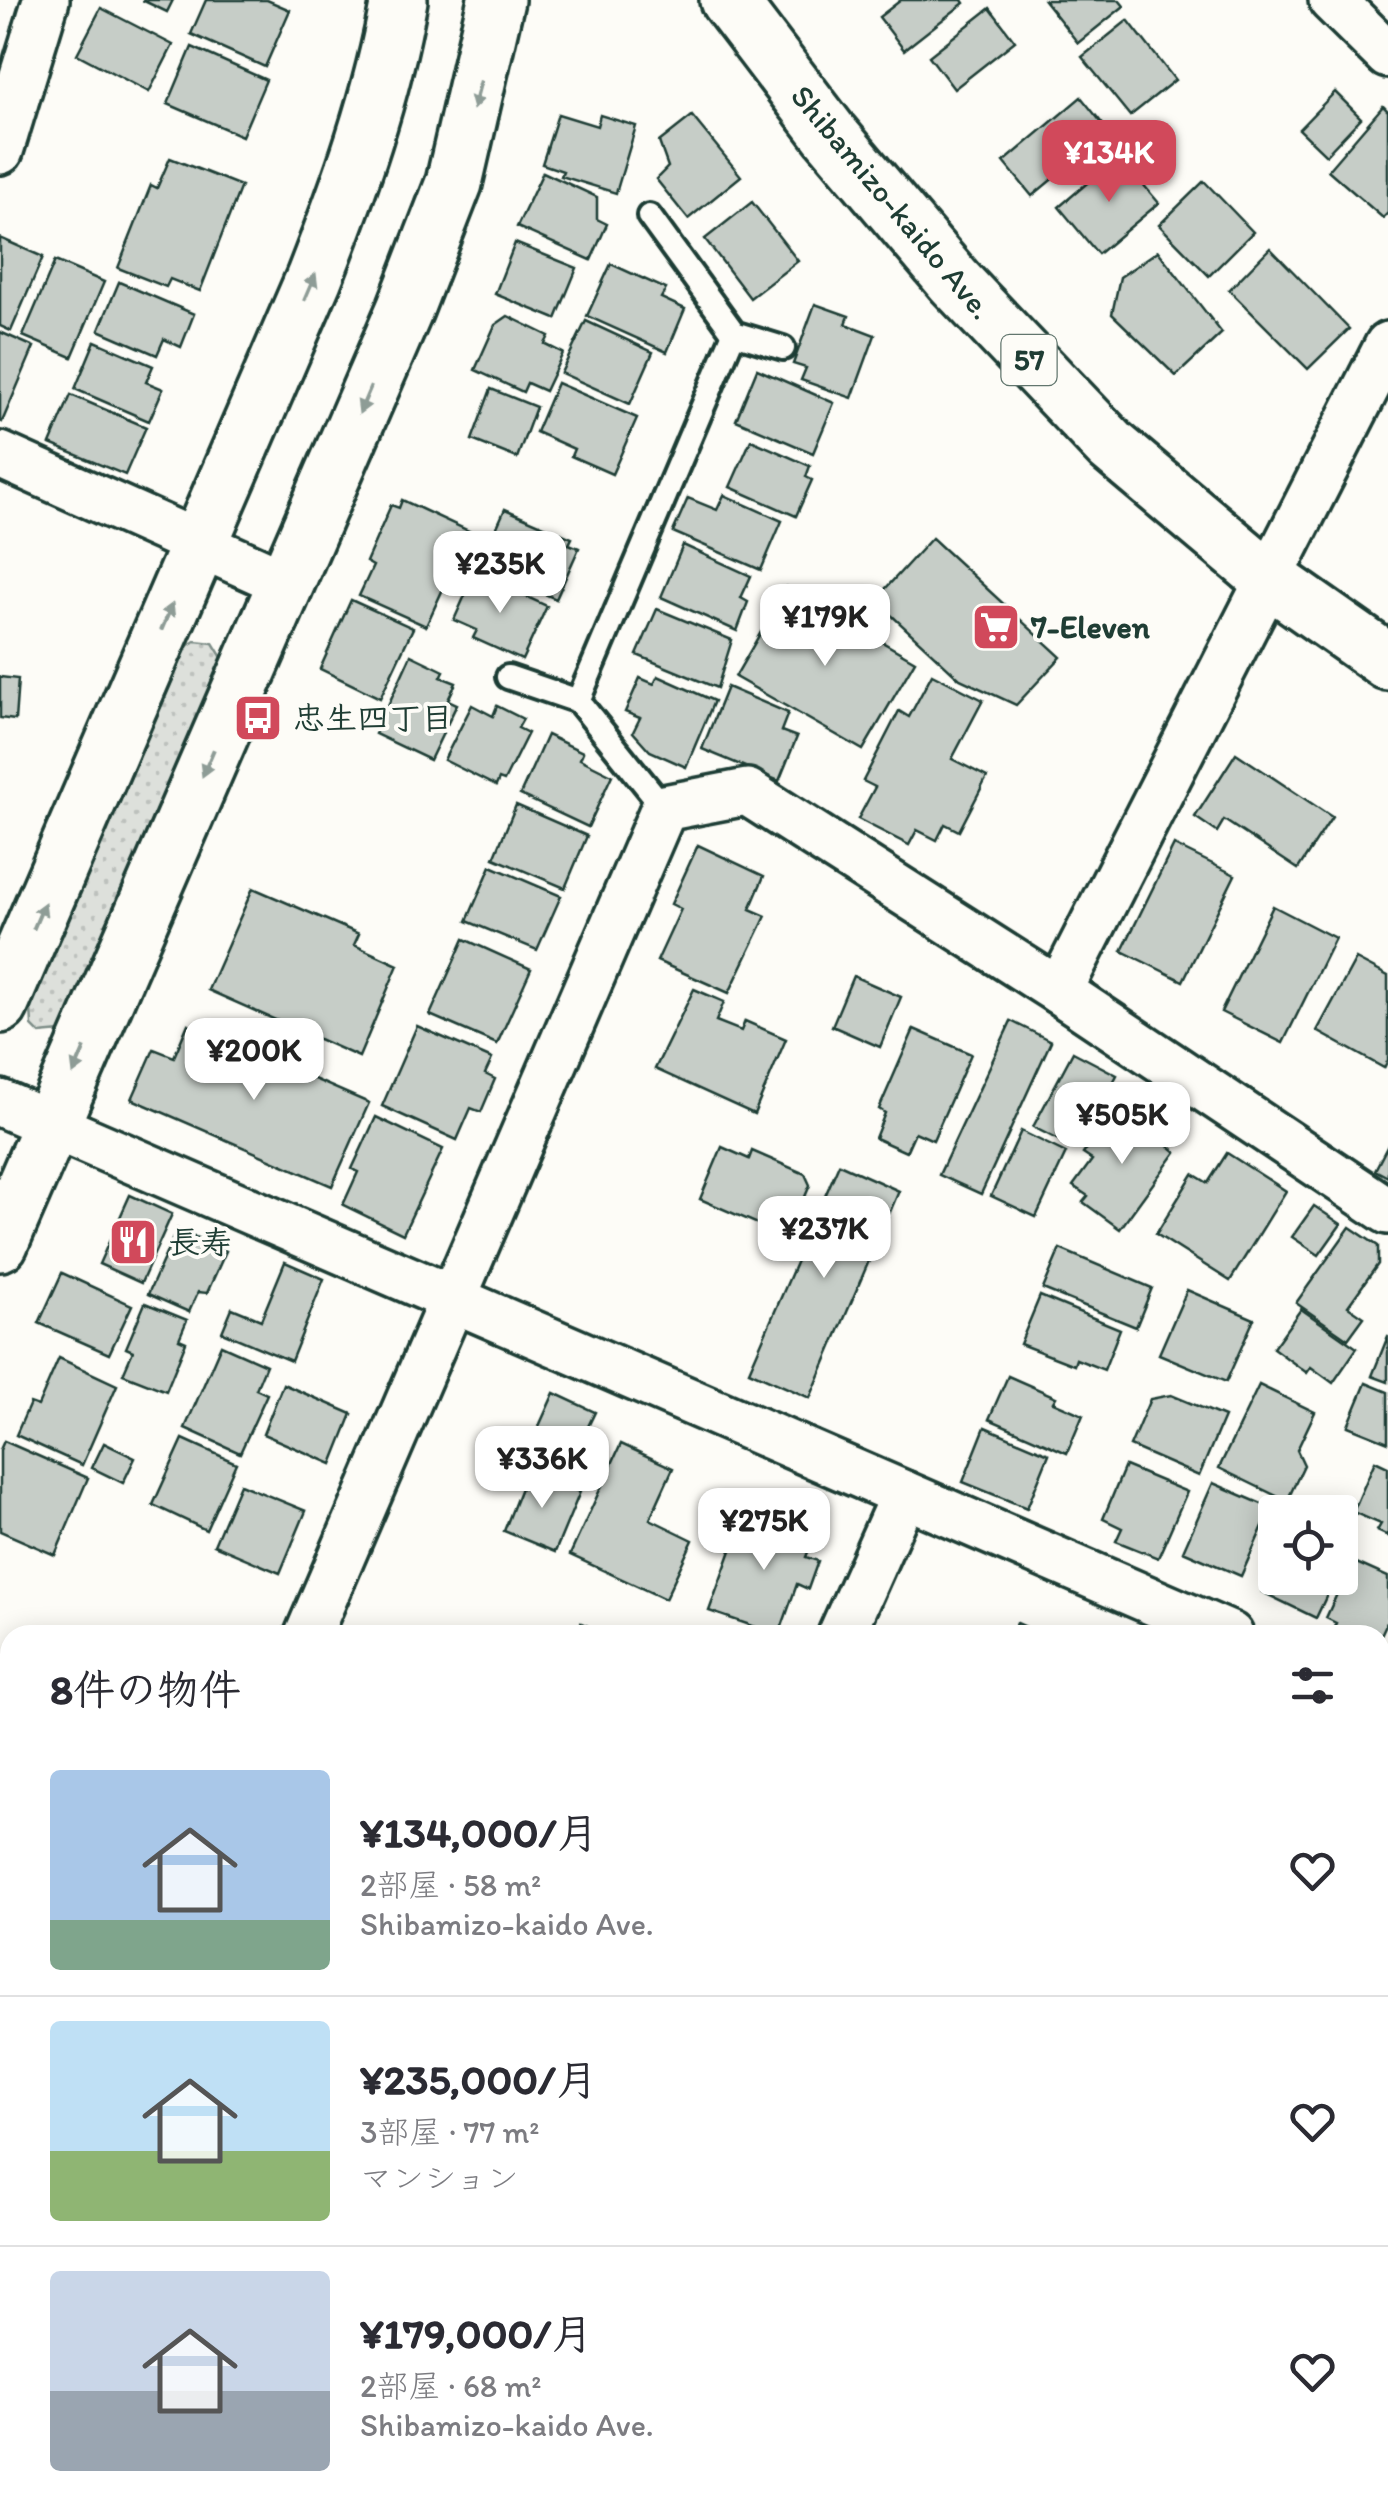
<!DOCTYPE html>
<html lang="ja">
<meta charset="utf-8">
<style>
body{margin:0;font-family:Itim,"Klee One",sans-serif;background:#f7f7f7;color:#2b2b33;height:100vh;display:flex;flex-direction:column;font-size:38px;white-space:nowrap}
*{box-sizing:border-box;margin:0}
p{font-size:32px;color:#7c7c81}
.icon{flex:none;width:55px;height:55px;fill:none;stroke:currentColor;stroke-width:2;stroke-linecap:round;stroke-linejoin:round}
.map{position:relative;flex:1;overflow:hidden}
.sheet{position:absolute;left:0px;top:1625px;width:1390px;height:890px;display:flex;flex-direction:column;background:#fff;border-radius:30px 30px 0 0;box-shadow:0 5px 25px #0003}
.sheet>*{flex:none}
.tools{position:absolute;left:1258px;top:1495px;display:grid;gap:20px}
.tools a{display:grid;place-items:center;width:100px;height:100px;border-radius:10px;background:#fff;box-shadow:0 5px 25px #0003;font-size:50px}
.price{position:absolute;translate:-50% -85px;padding:0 22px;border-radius:20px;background:#fff;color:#222;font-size:32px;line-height:65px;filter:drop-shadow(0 2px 5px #0008)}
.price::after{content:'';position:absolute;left:50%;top:60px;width:30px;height:22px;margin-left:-15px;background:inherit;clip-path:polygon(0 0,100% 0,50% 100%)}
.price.current{background:#d1495b;color:#fff}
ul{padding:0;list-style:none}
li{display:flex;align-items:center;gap:30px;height:250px;padding:0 50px}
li+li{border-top:2px solid #e1e1e2}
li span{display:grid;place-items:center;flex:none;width:280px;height:200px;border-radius:10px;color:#555}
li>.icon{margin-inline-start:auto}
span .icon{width:120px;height:120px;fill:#fffc;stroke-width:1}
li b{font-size:42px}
h2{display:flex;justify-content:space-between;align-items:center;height:120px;padding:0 50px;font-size:42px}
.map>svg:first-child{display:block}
</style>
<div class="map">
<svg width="1388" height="2515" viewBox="0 0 1388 2515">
<defs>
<pattern id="grass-dots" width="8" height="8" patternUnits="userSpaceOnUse" patternTransform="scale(2.5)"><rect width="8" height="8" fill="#dde0db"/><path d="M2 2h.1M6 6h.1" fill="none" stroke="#bdc1bd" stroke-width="1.8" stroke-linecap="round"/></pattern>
</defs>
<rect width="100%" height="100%" fill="#fdfcf7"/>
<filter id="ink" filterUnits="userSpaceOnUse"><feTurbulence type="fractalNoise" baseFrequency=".01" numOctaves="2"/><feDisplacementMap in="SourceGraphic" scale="20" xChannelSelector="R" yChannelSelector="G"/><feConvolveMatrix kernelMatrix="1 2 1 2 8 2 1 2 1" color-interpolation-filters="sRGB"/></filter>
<g filter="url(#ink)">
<path fill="url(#grass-dots)" stroke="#7e8e88" stroke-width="2.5" d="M 195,641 L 213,643 L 223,659 L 66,1023 L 61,1032 L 40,1034 L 32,1026 L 31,1007 L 187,646 Z"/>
<g fill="#c6cdc7" stroke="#1f3d34" stroke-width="2.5">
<path d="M 142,0 L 173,0 L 167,12 Z"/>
<path d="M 206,0 L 267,0 L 290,10 L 265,67 L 191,34 Z"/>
<path d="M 901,0 L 962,0 L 964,3 L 904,50 L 879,17 Z"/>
<path d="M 1044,0 L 1119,0 L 1124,6 L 1078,43 Z"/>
<path d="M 101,8 L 173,45 L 149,92 L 77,54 Z"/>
<path d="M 990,8 L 1015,41 L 954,89 L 929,56 Z"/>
<path d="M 1128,20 L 1175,80 L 1130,116 L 1082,57 Z"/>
<path d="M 192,47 L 266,80 L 242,136 L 168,104 Z"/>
<path d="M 1335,92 L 1361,118 L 1326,155 L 1299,129 Z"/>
<path d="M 1081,97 L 1109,132 L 1032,196 L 1004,162 Z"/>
<path d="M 1383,106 L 1388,111 L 1388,213 L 1383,218 L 1328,170 Z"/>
<path d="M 558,114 L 597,126 L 600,115 L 636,126 L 616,193 L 561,176 L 563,171 L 542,164 Z"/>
<path d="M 692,116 L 741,176 L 688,219 L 656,179 L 668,167 L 659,142 Z"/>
<path d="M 1119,156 L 1159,203 L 1098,254 L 1059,207 Z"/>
<path d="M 170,158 L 241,186 L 200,291 L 170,279 L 166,287 L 118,268 L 151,185 L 157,188 Z"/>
<path d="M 543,172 L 597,197 L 597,219 L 607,224 L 591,260 L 517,227 Z"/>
<path d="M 1204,181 L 1253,232 L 1209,276 L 1159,225 Z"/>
<path d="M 752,202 L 798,261 L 750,298 L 705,239 Z"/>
<path d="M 0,238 L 43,257 L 11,331 L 0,326 Z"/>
<path d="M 515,243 L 577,268 L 556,319 L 495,294 Z"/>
<path d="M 1270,248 L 1349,329 L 1308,369 L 1229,290 Z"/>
<path d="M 1158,251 L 1222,333 L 1176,376 L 1112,314 L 1120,277 Z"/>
<path d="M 55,261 L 104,282 L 72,357 L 23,336 Z"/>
<path d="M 611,264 L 666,289 L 661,298 L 685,309 L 667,352 L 587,316 Z"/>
<path d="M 119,282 L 194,314 L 181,347 L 164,339 L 157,355 L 99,330 Z"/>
<path d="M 815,304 L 849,316 L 846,324 L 875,335 L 852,398 L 801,380 L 806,368 L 793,364 Z"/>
<path d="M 508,316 L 549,336 L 545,344 L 563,353 L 545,391 L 527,383 L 523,392 L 475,370 L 495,325 Z"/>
<path d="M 586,321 L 653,352 L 630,404 L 561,373 Z"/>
<path d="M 0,332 L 34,347 L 2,422 L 0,421 Z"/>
<path d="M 95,341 L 153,366 L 146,382 L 163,389 L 149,421 L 75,389 Z"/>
<path d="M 757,369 L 834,403 L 813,453 L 736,420 Z"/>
<path d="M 557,383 L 637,418 L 612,474 L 571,456 L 574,449 L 536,432 Z"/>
<path d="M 491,389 L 536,407 L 517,458 L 472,440 Z"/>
<path d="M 71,395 L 146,427 L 125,475 L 50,444 Z"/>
<path d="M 751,440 L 810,466 L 806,477 L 812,480 L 796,516 L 730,487 Z"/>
<path d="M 724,495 L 782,521 L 761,570 L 673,532 L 688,498 L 717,510 Z"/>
<path d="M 402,500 L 469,531 L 467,535 L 478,541 L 459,581 L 449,576 L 426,626 L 359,596 L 373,566 L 366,562 L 391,505 L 399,508 Z"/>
<path d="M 505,509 L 572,538 L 569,544 L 579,548 L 556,599 L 480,565 Z"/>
<path d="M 932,538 L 1061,657 L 1016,705 L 960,679 L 875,600 Z"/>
<path d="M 683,545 L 751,576 L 741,598 L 748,602 L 737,631 L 661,597 Z"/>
<path d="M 475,573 L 547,606 L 522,660 L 473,638 L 477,630 L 454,620 Z"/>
<path d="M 787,587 L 915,661 L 863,750 L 735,677 Z"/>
<path d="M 351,600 L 413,628 L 380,698 L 320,669 Z"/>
<path d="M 657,609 L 732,640 L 717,688 L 637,655 Z"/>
<path d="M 411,655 L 444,671 L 441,677 L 456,683 L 448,700 L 457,704 L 430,760 L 375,734 Z"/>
<path d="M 932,674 L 983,700 L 952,759 L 987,777 L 959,831 L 945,824 L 937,840 L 917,830 L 909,845 L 858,819 L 875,787 L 863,781 L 899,711 L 909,717 Z"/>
<path d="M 658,676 L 714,701 L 686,767 L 650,751 L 633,732 L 640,718 L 625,712 L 640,678 L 654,684 Z"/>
<path d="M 0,677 L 18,679 L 15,720 L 0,718 Z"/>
<path d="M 727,687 L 788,713 L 781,731 L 797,737 L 779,781 L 702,749 Z"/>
<path d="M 472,705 L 493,716 L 497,706 L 523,719 L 518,728 L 528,733 L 504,781 L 499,779 L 496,786 L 444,760 Z"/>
<path d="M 547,735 L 583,752 L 580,759 L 612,775 L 588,827 L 520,795 Z"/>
<path d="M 1236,753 L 1332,817 L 1298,869 L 1224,820 L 1217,832 L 1195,817 Z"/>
<path d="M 516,805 L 587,836 L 565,888 L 494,858 Z"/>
<path d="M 698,845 L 764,876 L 750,909 L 766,916 L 729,993 L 657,961 L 681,909 L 671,904 Z"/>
<path d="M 1174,845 L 1235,875 L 1183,981 L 1122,951 Z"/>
<path d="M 491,866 L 561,896 L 537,950 L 467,921 Z"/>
<path d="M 253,888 L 359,934 L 354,945 L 398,965 L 359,1057 L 208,990 Z"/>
<path d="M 1273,906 L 1335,938 L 1283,1043 L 1221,1012 Z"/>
<path d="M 464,939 L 531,969 L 497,1044 L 430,1015 Z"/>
<path d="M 1356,959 L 1388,976 L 1388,1060 L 1384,1068 L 1317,1031 Z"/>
<path d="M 853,976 L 901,997 L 880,1047 L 832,1026 Z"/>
<path d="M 694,989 L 724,1002 L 716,1021 L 741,1031 L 745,1021 L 786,1039 L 754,1114 L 655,1069 Z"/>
<path d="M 1011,1021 L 1051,1041 L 981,1194 L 939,1175 Z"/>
<path d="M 188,1024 L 369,1103 L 332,1186 L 132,1099 L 154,1049 L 174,1057 Z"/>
<path d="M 417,1026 L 492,1059 L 485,1074 L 495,1079 L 481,1112 L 471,1108 L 457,1140 L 382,1106 Z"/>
<path d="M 914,1029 L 971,1054 L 933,1140 L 915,1132 L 906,1152 L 875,1138 L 885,1113 L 879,1109 Z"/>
<path d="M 1073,1052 L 1117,1075 L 1095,1117 L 1087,1113 L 1080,1126 L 1074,1122 L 1063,1142 L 1033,1127 Z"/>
<path d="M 1119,1104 L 1176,1152 L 1120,1229 L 1083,1202 L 1088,1196 L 1073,1186 L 1092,1160 L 1083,1154 Z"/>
<path d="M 376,1117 L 443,1149 L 403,1234 L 343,1205 L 358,1172 L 352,1169 Z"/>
<path d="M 1021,1131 L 1066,1153 L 1036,1217 L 991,1196 Z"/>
<path d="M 1388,1145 L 1388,1177 L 1375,1170 Z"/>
<path d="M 722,1147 L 749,1159 L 752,1151 L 805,1174 L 810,1185 L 788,1237 L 700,1199 Z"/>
<path d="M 1227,1153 L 1286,1191 L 1230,1281 L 1156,1234 L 1193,1174 L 1208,1183 Z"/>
<path d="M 839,1164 L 899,1191 L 810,1398 L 749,1371 Z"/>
<path d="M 130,1195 L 172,1214 L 141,1283 L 99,1264 Z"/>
<path d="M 1314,1206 L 1341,1224 L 1319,1255 L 1292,1237 Z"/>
<path d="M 1350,1227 L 1378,1246 L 1378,1264 L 1348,1306 L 1364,1317 L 1348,1339 L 1296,1303 Z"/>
<path d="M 177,1229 L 226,1251 L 207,1293 L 198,1292 L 189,1312 L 148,1294 Z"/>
<path d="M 1060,1249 L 1152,1288 L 1136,1327 L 1043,1289 Z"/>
<path d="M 285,1262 L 324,1279 L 291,1361 L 222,1332 L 232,1308 L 261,1320 Z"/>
<path d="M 62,1273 L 132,1305 L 109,1354 L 39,1323 Z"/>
<path d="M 1187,1290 L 1254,1319 L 1226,1382 L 1159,1354 Z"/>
<path d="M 1040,1296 L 1120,1329 L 1104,1370 L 1076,1359 L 1074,1365 L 1020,1344 Z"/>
<path d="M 145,1303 L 187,1320 L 179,1339 L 186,1342 L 166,1391 L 123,1374 L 133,1351 L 126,1348 Z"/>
<path d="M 1301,1309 L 1357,1348 L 1333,1383 L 1311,1367 L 1307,1373 L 1273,1348 Z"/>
<path d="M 1388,1336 L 1388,1382 L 1372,1376 Z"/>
<path d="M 221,1345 L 266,1365 L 256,1389 L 267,1394 L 240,1453 L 185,1428 Z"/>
<path d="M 59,1358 L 117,1385 L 82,1465 L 16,1435 L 30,1403 L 38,1406 Z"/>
<path d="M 1008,1376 L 1056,1397 L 1053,1402 L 1083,1415 L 1067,1453 L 989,1419 Z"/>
<path d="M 1366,1383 L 1388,1392 L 1388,1442 L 1348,1426 Z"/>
<path d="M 283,1384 L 352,1414 L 332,1464 L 263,1434 Z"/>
<path d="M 1259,1385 L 1315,1412 L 1297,1450 L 1304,1465 L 1287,1501 L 1219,1468 Z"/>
<path d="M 554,1393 L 595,1412 L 581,1441 L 589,1445 L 575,1478 L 526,1455 Z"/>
<path d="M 1171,1395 L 1224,1417 L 1199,1476 L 1130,1446 L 1150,1399 Z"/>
<path d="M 985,1427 L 1049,1454 L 1027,1508 L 963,1482 Z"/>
<path d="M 183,1439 L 236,1463 L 206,1530 L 153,1505 Z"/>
<path d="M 4,1441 L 88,1478 L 55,1555 L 0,1531 L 0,1450 Z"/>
<path d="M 104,1443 L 135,1458 L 123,1483 L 92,1468 Z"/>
<path d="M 621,1444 L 673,1468 L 650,1519 L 693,1540 L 665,1599 L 570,1555 Z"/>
<path d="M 1375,1461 L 1388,1467 L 1388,1536 L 1377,1531 L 1381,1524 L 1353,1512 Z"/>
<path d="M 1125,1466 L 1187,1492 L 1158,1558 L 1116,1541 L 1122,1528 L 1103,1519 Z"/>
<path d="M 528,1470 L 580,1492 L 555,1552 L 504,1531 Z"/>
<path d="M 1213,1483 L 1271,1508 L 1241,1576 L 1183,1551 Z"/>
<path d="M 240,1484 L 306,1511 L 280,1573 L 214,1545 Z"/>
<path d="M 746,1509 L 815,1535 L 806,1557 L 818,1561 L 808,1589 L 797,1584 L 779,1635 L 709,1611 Z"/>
<path d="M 1352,1561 L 1388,1577 L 1388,1620 L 1380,1637 L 1330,1635 L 1336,1623 L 1326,1618 Z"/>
<path d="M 1275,1566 L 1275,1578 L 1335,1578 L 1316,1618 L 1262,1592 Z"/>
<path d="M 581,1623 L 608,1635 L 575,1635 Z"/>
<path d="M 1017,1623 L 1044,1635 L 1012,1635 Z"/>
<path d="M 1388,1791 L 1388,1894 L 1380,1890 L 1380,1810 Z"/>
<path d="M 10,1840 L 10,1921 L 0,1916 L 0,1864 Z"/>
<path d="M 0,1929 L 10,1933 L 10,1993 L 0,1988 Z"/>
<path d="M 1380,1936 L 1388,1939 L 1388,2029 L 1380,2047 Z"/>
<path d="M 10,2038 L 10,2085 L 2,2082 L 6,2075 L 0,2072 Z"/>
<path d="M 1380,2084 L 1388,2087 L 1388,2137 L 1380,2156 Z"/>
<path d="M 0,2149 L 10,2153 L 10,2191 L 0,2186 Z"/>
<path d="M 0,2197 L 10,2201 L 0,2229 Z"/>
<path d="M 1380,2355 L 1388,2359 L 1388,2423 L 1380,2420 Z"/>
<path d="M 1380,2476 L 1388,2478 L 1388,2515 L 1354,2515 L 1357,2505 L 1380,2505 Z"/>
<path d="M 81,2505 L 179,2505 L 174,2515 L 76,2515 Z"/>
<path d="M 246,2505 L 264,2505 L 288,2515 L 241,2515 Z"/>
<path d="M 380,2505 L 446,2505 L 442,2515 L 376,2515 Z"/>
<path d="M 658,2505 L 698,2505 L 722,2515 L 654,2515 Z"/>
</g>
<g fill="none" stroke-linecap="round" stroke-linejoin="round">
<g stroke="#1f3d34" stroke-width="30">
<g id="lane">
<path d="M 649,216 L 734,333 L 783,348"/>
<path d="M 508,677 L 578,701 L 664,808"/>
<path d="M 578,701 L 734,333"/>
</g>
</g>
<g stroke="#1f3d34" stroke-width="52">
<g id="street">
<path d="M 1332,0 L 1388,55"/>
<path d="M 0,151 L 46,0"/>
<path d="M 0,455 L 286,583"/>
<path d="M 1059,991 L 1388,345"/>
<path d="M 0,1103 L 1230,1635"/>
<path d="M 308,1635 L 664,808 L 747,792 L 1059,991 L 1388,1211"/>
<path d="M 841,1635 L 904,1494"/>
<path d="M 1380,1744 L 1388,1725"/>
<path d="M 0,2114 L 10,2118"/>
<path d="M 0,2344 L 10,2323"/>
<path d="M 903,2505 L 926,2515"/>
<path d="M 1055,2515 L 1060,2505"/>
</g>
</g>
<g stroke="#1f3d34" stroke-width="62">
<g id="secondary">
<path d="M 0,1005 L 314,278 C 350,186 382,97 399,0"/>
<path d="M 0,1243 L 405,309 L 454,183 L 496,0"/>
</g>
</g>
<g stroke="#1f3d34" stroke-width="62">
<path id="primary" d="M 728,0 L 830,134 L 954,281 L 1111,446 L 1268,578 L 1388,662"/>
</g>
<use href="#lane" stroke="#fdfcf7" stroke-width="22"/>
<use href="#street" stroke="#fdfcf7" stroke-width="45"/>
<use href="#secondary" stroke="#fdfcf7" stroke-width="55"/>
<use href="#primary" stroke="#fdfcf7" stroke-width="55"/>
</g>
<defs><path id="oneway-solid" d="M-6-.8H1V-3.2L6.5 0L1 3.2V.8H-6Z" transform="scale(2.5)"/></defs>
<g fill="#8e9c96">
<use href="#oneway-solid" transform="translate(477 95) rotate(105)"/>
<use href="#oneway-solid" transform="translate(310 287) rotate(-67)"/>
<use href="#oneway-solid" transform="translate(365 400) rotate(113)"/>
<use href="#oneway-solid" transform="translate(167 617) rotate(-67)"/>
<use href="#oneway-solid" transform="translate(208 763) rotate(113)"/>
<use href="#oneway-solid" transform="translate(39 916) rotate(-67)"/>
<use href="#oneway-solid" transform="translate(79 1061) rotate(113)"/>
</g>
</g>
<defs>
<g id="supermarket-square" transform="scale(2.5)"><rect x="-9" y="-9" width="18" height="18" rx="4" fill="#d1495b" stroke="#fdfcf7"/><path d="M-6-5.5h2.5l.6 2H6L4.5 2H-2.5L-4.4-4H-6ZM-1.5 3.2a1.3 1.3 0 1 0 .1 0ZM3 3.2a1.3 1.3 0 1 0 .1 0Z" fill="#fff"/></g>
<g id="bus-square" transform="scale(2.5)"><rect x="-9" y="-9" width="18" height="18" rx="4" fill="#d1495b" stroke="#fdfcf7"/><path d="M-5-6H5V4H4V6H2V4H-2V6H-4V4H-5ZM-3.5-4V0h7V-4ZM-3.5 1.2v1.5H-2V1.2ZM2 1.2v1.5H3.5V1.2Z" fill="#fff"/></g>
<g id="restaurant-square" transform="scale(2.5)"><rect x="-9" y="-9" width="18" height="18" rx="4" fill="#d1495b" stroke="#fdfcf7"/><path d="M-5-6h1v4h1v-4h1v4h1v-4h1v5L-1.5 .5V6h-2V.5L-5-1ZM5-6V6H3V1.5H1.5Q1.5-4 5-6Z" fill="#fff"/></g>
</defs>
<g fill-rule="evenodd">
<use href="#supermarket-square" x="996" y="627"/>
<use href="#bus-square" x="258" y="718"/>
<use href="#restaurant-square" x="133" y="1242"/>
</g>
<g text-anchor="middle" stroke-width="8" stroke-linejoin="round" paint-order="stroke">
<rect fill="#fdfcf7" stroke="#62766e" stroke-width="2.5" x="1001.5" y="335" width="55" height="50" rx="8"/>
<g font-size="30" font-weight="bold" fill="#1f3d34">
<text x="1029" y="370">57</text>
</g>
<g font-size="32" fill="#1f3d34" stroke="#fdfcf7">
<text transform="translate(892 202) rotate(50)" y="11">Shibamizo-kaido Ave.</text>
</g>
<g font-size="32" font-weight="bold" fill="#1f3d34" stroke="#fdfcf7" text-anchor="start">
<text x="1031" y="638">7-Eleven</text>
<text x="293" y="729">忠生四丁目</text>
<text x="168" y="1253">長寿</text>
</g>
</g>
</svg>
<div class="tools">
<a><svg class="icon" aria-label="locate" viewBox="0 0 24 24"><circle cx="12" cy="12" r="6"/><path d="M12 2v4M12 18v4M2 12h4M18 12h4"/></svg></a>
</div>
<b class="price current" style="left:1109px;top:205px">¥134K</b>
<b class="price" style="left:500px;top:616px">¥235K</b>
<b class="price" style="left:825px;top:669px">¥179K</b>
<b class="price" style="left:254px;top:1103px">¥200K</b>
<b class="price" style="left:1122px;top:1167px">¥505K</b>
<b class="price" style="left:824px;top:1281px">¥237K</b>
<b class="price" style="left:542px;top:1511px">¥336K</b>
<b class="price" style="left:764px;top:1573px">¥275K</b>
<section class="sheet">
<h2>8件の物件<svg class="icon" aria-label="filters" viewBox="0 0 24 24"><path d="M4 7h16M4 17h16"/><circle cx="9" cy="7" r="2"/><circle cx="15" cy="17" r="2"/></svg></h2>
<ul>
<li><span style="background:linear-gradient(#a9c7e8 75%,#7fa58c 0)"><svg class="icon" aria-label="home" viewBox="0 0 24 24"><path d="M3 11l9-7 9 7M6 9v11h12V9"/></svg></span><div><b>¥134,000/月</b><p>2部屋 · 58 m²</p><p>Shibamizo-kaido Ave.</p></div><svg class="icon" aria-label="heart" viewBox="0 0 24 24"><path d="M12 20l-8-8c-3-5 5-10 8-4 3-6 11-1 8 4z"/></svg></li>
<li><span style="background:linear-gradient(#bfe0f5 65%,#8fb573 0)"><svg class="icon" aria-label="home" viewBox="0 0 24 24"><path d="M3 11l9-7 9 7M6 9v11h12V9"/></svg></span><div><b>¥235,000/月</b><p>3部屋 · 77 m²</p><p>マンション</p></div><svg class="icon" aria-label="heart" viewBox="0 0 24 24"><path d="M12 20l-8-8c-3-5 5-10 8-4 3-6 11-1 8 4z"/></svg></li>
<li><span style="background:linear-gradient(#c9d6e8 60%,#9aa5b1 0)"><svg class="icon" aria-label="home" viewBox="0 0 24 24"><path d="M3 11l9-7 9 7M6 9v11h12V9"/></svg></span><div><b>¥179,000/月</b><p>2部屋 · 68 m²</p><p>Shibamizo-kaido Ave.</p></div><svg class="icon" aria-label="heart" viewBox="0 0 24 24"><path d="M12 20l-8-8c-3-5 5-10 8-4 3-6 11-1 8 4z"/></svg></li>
</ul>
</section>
</div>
